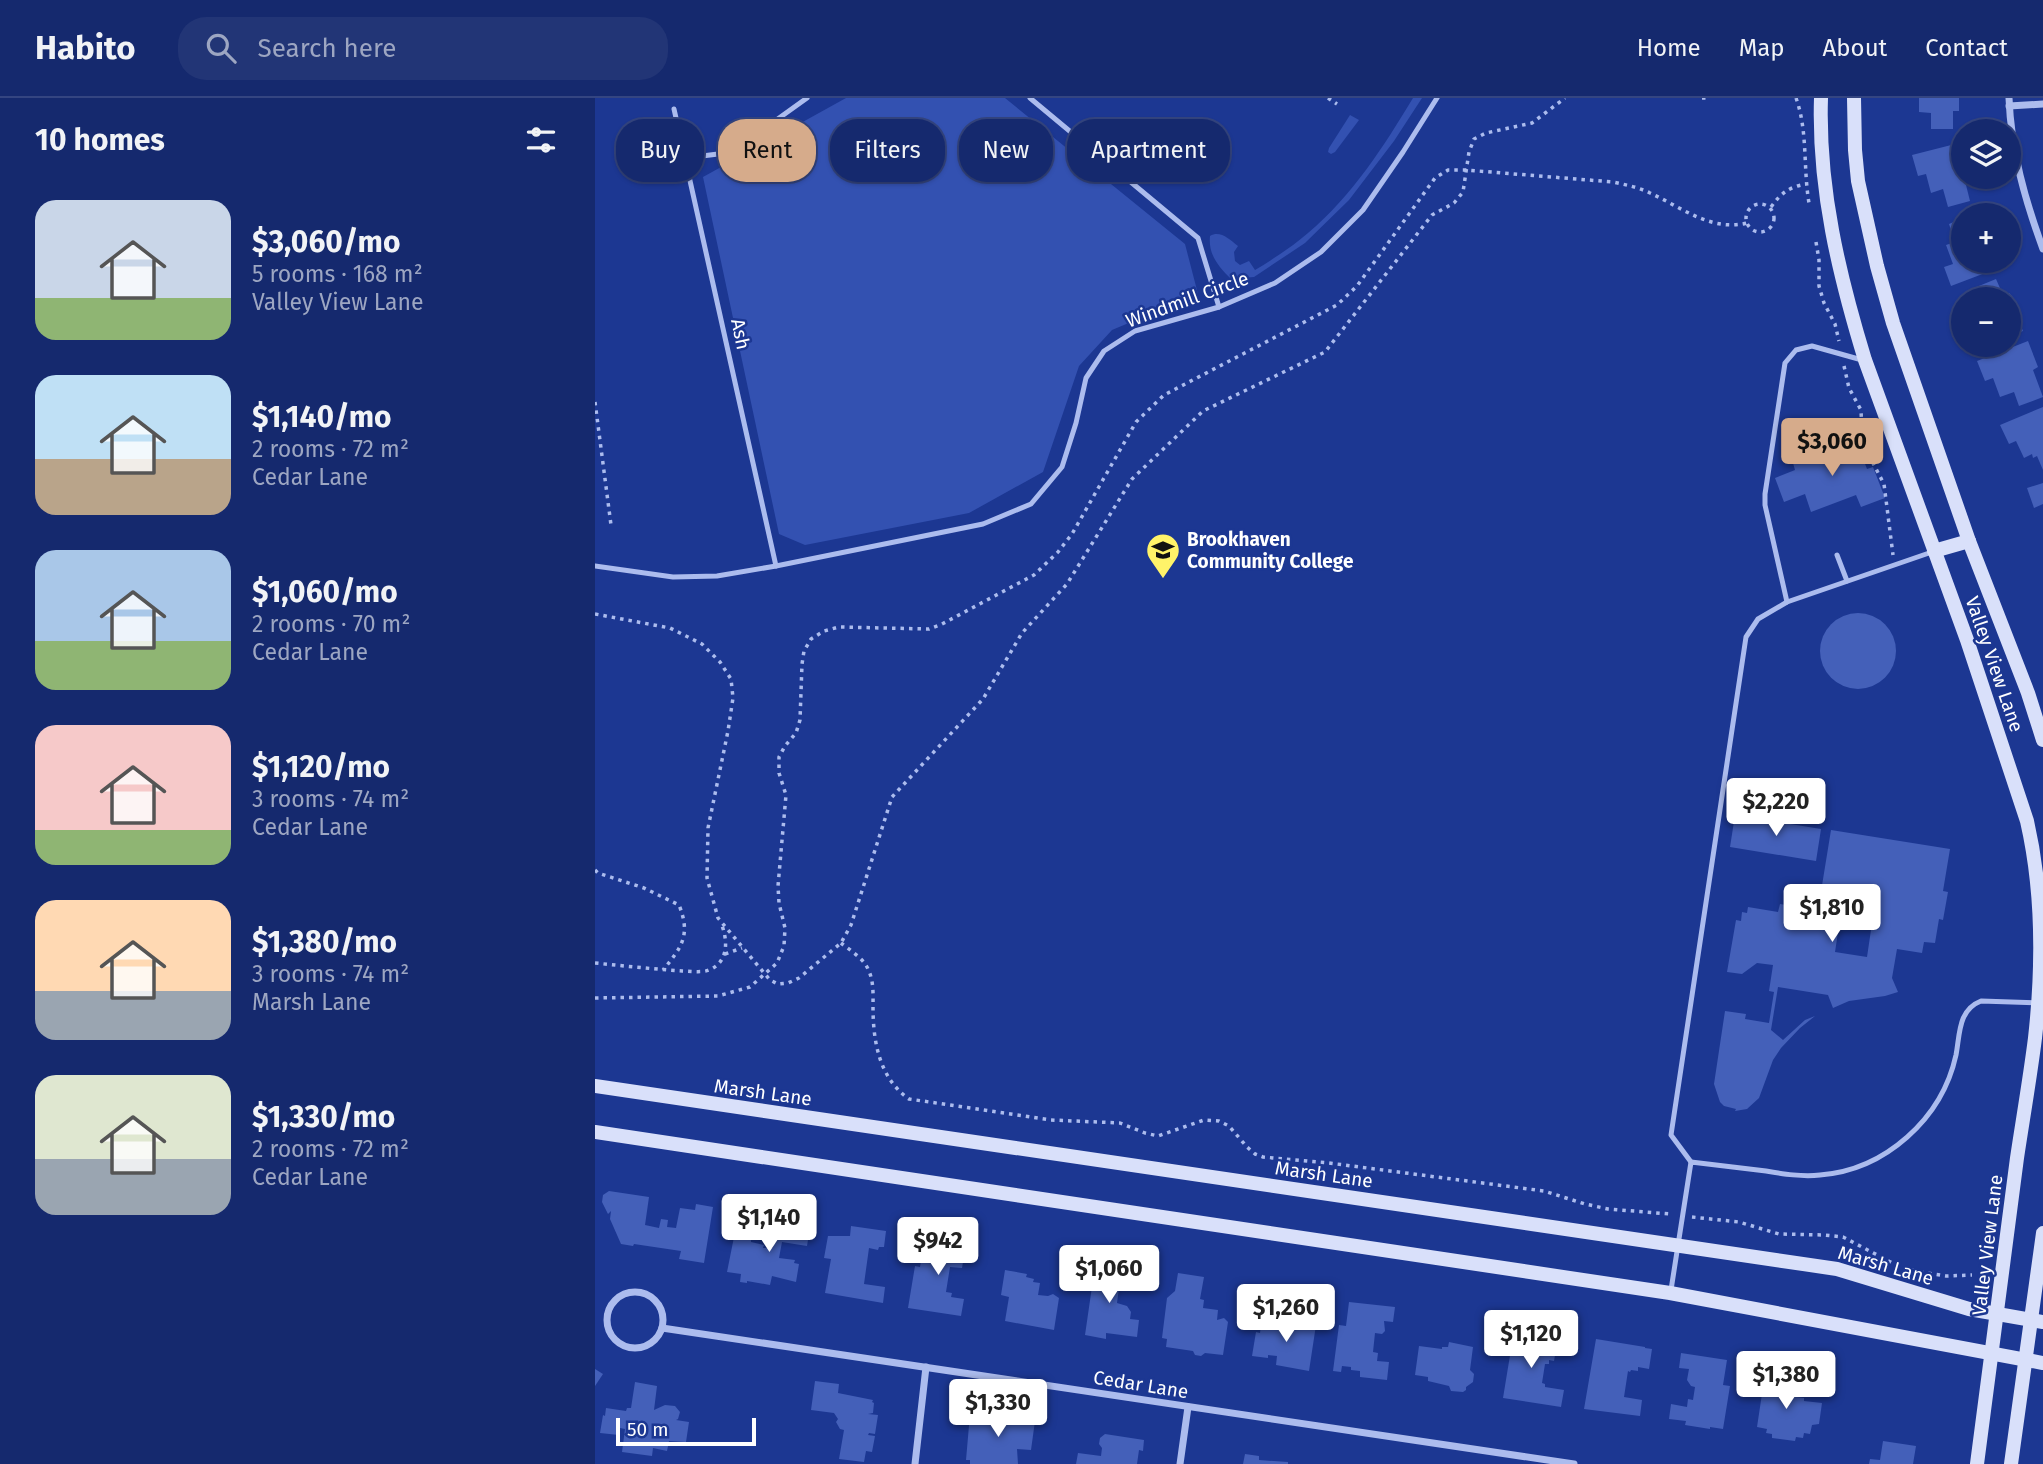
<!DOCTYPE html>
<meta charset="utf-8">
<style>
body{margin:0;font-family:"Fira Sans",sans-serif;background:#223576;color:#f1f3f6;height:100vh;display:flex;flex-direction:column;font-size:26px;white-space:nowrap}
*{box-sizing:border-box;margin:0}
p{font-size:23px;color:#9da6c2}
.icon{flex:none;width:38px;height:38px;fill:none;stroke:currentColor;stroke-width:2;stroke-linecap:round;stroke-linejoin:round}
.map{position:relative;flex:1;overflow:hidden}
.drawer{display:flex;flex-direction:column;background:#15296e;width:595px}
.drawer>*{flex:none}
.hud{position:absolute;left:21px;top:21px;width:665px;height:63px;display:flex;gap:14px}
.fabs{position:absolute;left:1356px;top:21px;display:grid;gap:14px}
.fabs a{display:grid;place-items:center;width:70px;height:70px;border-radius:50%;background:#15296e;box-shadow:0 2px 5px #0004,0 0 0 2px #344581;font-size:35px}
.scale{position:absolute;left:21px;bottom:18px;width:140px;box-sizing:border-box;padding-left:7px;border:4px solid #fff;border-top:0;font-size:19px;line-height:24px;white-space:nowrap;color:#fff;-webkit-text-stroke:5px #1c3792;paint-order:stroke}
.price{position:absolute;translate:-50% -60px;padding:0 16px;border-radius:7px;background:#fff;color:#222;font-size:23px;line-height:46px;filter:drop-shadow(0 2px 4px #0008)}
.price::after{content:'';position:absolute;left:50%;top:42px;width:21px;height:16px;margin-left:-10px;background:inherit;clip-path:polygon(0 0,100% 0,50% 100%)}
.price.current{background:#d6ab8b;color:#111}
ul{padding:0;list-style:none}
li{display:flex;align-items:center;gap:21px;height:175px;padding:0 35px}
li span{display:grid;place-items:center;flex:none;width:196px;height:140px;border-radius:21px;color:#555}
li>.icon{margin-inline-start:auto}
span .icon{width:84px;height:84px;fill:#fffc;stroke-width:1}
li b{font-size:30px}
h2{display:flex;justify-content:space-between;align-items:center;height:84px;padding:0 35px;font-size:30px}
.pill{padding:0 24px;border-radius:28px;background:#15296e;box-shadow:0 2px 5px #0004,0 0 0 2px #344581;font-size:24px;line-height:63px}
.pill.current{background:#d6ab8b;color:#111}
header{display:flex;align-items:center;gap:42px;box-sizing:border-box;height:98px;padding:0 35px;background:#15296e;border-bottom:2px solid #344581}
header strong{font-size:33px}
nav{display:flex;gap:38px;margin-inline-start:auto;font-size:24px}
.search{width:490px;height:63px;background:#223576;display:flex;align-items:center;gap:18px;box-sizing:border-box;padding:0 24px;border-radius:28px;color:#9da6c2;font-size:26px}
main{display:flex;flex:1;min-height:0}
.map>svg:first-child{display:block}
</style>
<header>
<strong>Habito</strong>
<div class="search"><svg class="icon" aria-label="search" viewBox="0 0 24 24"><circle cx="10" cy="10" r="6"/><path d="M15 15l6 6"/></svg>Search here</div>
<nav><a>Home</a><a>Map</a><a>About</a><a>Contact</a></nav>
</header>
<main>
<section class="drawer">
<h2>10 homes<svg class="icon" aria-label="filters" viewBox="0 0 24 24"><path d="M4 7h16M4 17h16"/><circle cx="9" cy="7" r="2"/><circle cx="15" cy="17" r="2"/></svg></h2>
<ul>
<li><span style="background:linear-gradient(#c9d6e8 70%,#8fb573 0)"><svg class="icon" aria-label="home" viewBox="0 0 24 24"><path d="M3 11l9-7 9 7M6 9v11h12V9"/></svg></span><div><b>$3,060/mo</b><p>5 rooms · 168 m²</p><p>Valley View Lane</p></div></li>
<li><span style="background:linear-gradient(#bfe0f5 60%,#b9a48a 0)"><svg class="icon" aria-label="home" viewBox="0 0 24 24"><path d="M3 11l9-7 9 7M6 9v11h12V9"/></svg></span><div><b>$1,140/mo</b><p>2 rooms · 72 m²</p><p>Cedar Lane</p></div></li>
<li><span style="background:linear-gradient(#a9c7e8 65%,#8fb573 0)"><svg class="icon" aria-label="home" viewBox="0 0 24 24"><path d="M3 11l9-7 9 7M6 9v11h12V9"/></svg></span><div><b>$1,060/mo</b><p>2 rooms · 70 m²</p><p>Cedar Lane</p></div></li>
<li><span style="background:linear-gradient(#f6c9c9 75%,#8fb573 0)"><svg class="icon" aria-label="home" viewBox="0 0 24 24"><path d="M3 11l9-7 9 7M6 9v11h12V9"/></svg></span><div><b>$1,120/mo</b><p>3 rooms · 74 m²</p><p>Cedar Lane</p></div></li>
<li><span style="background:linear-gradient(#ffd9b3 65%,#9aa5b1 0)"><svg class="icon" aria-label="home" viewBox="0 0 24 24"><path d="M3 11l9-7 9 7M6 9v11h12V9"/></svg></span><div><b>$1,380/mo</b><p>3 rooms · 74 m²</p><p>Marsh Lane</p></div></li>
<li><span style="background:linear-gradient(#dfe7d0 60%,#9aa5b1 0)"><svg class="icon" aria-label="home" viewBox="0 0 24 24"><path d="M3 11l9-7 9 7M6 9v11h12V9"/></svg></span><div><b>$1,330/mo</b><p>2 rooms · 72 m²</p><p>Cedar Lane</p></div></li>
</ul>
</section>
<div class="map">
<svg width="1448" height="1366" viewBox="0 0 1448 1366">
<rect width="100%" height="100%" fill="#1c3792"/>
<g fill="#3351b1">
<path d="M 251,0 L 410,0 L 590,146 L 603,196 L 517,232 L 484,268 L 448,374 L 374,415 L 210,447 L 184,436 L 108,79 Z"/>
<path d="M 818,0 L 827,0 L 799,43 L 754,102 L 710,145 L 659,179 L 636,181 C 624,169 613,157 615,138 C 625,132 634,141 643,148 L 639,154 L 640,163 L 645,167 L 654,163 L 660,172 C 678,161 697,149 713,135 C 757,98 789,48 818,0 Z"/>
<path d="M 755,17 L 764,22 L 740,54 L 736,56 L 733,54 L 734,50 Z"/>
</g>
<g fill="#4460b9" fill-rule="evenodd">
<path d="M 1324,0 L 1364,0 L 1364,13 L 1358,13 L 1358,31 L 1336,31 L 1336,15 L 1324,14 Z"/>
<path d="M 1368,44 L 1368,79 L 1378,79 L 1380,85 L 1371,87 L 1375,103 L 1353,109 L 1348,91 L 1336,95 L 1331,76 L 1323,78 L 1317,57 Z"/>
<path d="M 1368,120 L 1368,163 L 1403,163 L 1406,169 L 1356,188 L 1349,169 L 1358,166 L 1351,147 L 1360,144 L 1354,126 Z"/>
<path d="M 1401,181 L 1408,197 L 1414,195 L 1417,198 L 1425,217 L 1422,219 L 1428,233 L 1414,238 L 1414,201 L 1384,201 L 1379,190 Z"/>
<path d="M 1433,243 L 1443,269 L 1438,272 L 1448,299 L 1424,308 L 1419,294 L 1405,299 L 1398,280 L 1390,283 L 1382,263 Z"/>
<path d="M 1378,247 L 1394,247 L 1381,253 Z"/>
<path d="M 1448,309 L 1448,372 L 1442,358 L 1438,360 L 1437,356 L 1429,360 L 1421,343 L 1414,346 L 1405,327 Z"/>
<path d="M 1259,337 L 1272,371 L 1278,369 L 1290,400 L 1266,409 L 1261,397 L 1216,414 L 1210,396 L 1189,404 L 1180,380 L 1200,372 L 1198,365 L 1244,347 L 1243,344 Z"/>
<path d="M 1448,385 L 1448,406 L 1439,410 L 1432,390 Z"/>
<circle cx="1263" cy="553" r="38"/>
<path d="M 1140,717 L 1226,731 L 1221,763 L 1135,749 Z"/>
<path d="M 1236,732 L 1355,751 L 1348,793 L 1353,794 L 1348,822 L 1344,821 L 1340,845 L 1329,844 L 1327,855 L 1302,851 L 1297,880 L 1303,894 L 1290,898 L 1254,903 L 1238,910 L 1233,897 L 1183,889 L 1176,932 L 1188,942 L 1210,922 L 1220,918 L 1205,930 L 1186,950 L 1178,962 L 1164,1000 L 1152,1011 L 1140,1013 L 1141,1011 L 1129,1008 L 1125,1004 L 1119,986 L 1130,913 L 1151,916 L 1150,921 L 1174,925 L 1179,894 L 1174,893 L 1178,867 L 1162,865 L 1147,876 L 1132,874 L 1141,822 L 1146,823 L 1147,814 L 1152,815 L 1153,809 L 1183,814 L 1185,806 L 1223,812 ZM 1244,828 L 1276,832 L 1272,859 L 1240,854 Z"/>
<path d="M 14,1093 L 54,1099 L 50,1127 L 64,1130 L 66,1121 L 73,1122 L 72,1129 L 81,1130 L 85,1110 L 100,1112 L 101,1106 L 118,1109 L 109,1165 L 84,1161 L 86,1153 L 39,1146 L 38,1148 L 26,1146 L 15,1121 L 16,1113 L 13,1116 L 7,1104 L 8,1097 Z"/>
<path d="M 183,1118 L 216,1123 L 212,1148 L 187,1144 L 184,1160 L 200,1162 L 199,1165 L 204,1166 L 201,1184 L 177,1178 L 175,1187 L 152,1183 L 152,1185 L 145,1184 L 146,1176 L 132,1174 L 139,1139 L 156,1142 L 156,1144 L 169,1147 L 168,1150 L 178,1150 Z"/>
<path d="M 256,1128 L 291,1133 L 289,1149 L 284,1149 L 283,1152 L 274,1150 L 269,1186 L 290,1189 L 288,1205 L 230,1195 L 236,1161 L 229,1160 L 233,1138 L 255,1138 Z"/>
<path d="M 330,1139 L 377,1147 L 374,1165 L 368,1164 L 367,1170 L 355,1169 L 351,1194 L 357,1195 L 356,1199 L 369,1201 L 366,1218 L 313,1210 L 320,1168 L 325,1169 Z"/>
<path d="M 514,1166 L 517,1171 L 533,1173 L 532,1180 L 535,1184 L 535,1188 L 530,1190 L 524,1190 L 522,1205 L 532,1208 L 536,1214 L 535,1221 L 544,1222 L 542,1239 L 511,1235 L 511,1241 L 490,1237 L 500,1168 L 510,1170 L 511,1167 Z"/>
<path d="M 410,1172 L 432,1176 L 431,1179 L 439,1181 L 438,1184 L 445,1185 L 443,1197 L 453,1198 L 458,1196 L 464,1200 L 459,1232 L 410,1223 L 414,1199 L 406,1197 Z"/>
<path d="M 583,1175 L 609,1179 L 605,1201 L 609,1202 L 608,1210 L 623,1212 L 622,1222 L 629,1220 L 633,1224 L 628,1257 L 610,1255 L 606,1258 L 600,1257 L 598,1253 L 571,1249 L 572,1241 L 567,1240 L 572,1200 L 580,1193 Z"/>
<path d="M 754,1204 L 800,1209 L 798,1224 L 789,1223 L 790,1233 L 787,1236 L 780,1235 L 778,1254 L 783,1255 L 782,1263 L 794,1264 L 792,1282 L 765,1279 L 765,1273 L 756,1272 L 756,1269 L 747,1268 L 746,1274 L 738,1273 L 744,1227 L 751,1228 Z"/>
<path d="M 667,1220 L 688,1223 L 688,1226 L 707,1229 L 708,1225 L 721,1227 L 714,1273 L 681,1267 L 682,1258 L 673,1257 L 673,1260 L 657,1258 L 661,1234 L 665,1235 Z"/>
<path d="M 919,1233 L 959,1241 L 962,1246 L 959,1263 L 954,1262 L 954,1266 L 950,1266 L 947,1285 L 950,1286 L 950,1289 L 969,1292 L 966,1309 L 908,1300 Z"/>
<path d="M 1001,1241 L 1050,1249 L 1050,1250 L 1057,1251 L 1054,1271 L 1043,1269 L 1043,1273 L 1036,1272 L 1035,1274 L 1033,1273 L 1029,1299 L 1047,1302 L 1045,1318 L 989,1311 Z"/>
<path d="M 854,1244 L 878,1249 L 875,1272 L 879,1276 L 878,1284 L 871,1289 L 871,1292 L 868,1294 L 856,1293 L 854,1288 L 833,1283 L 833,1279 L 820,1277 L 824,1248 L 847,1251 L 847,1249 L 853,1249 Z"/>
<path d="M 1086,1255 L 1132,1262 L 1128,1287 L 1135,1288 L 1128,1331 L 1115,1329 L 1115,1331 L 1090,1327 L 1091,1323 L 1074,1321 L 1076,1306 L 1092,1309 L 1093,1301 L 1098,1302 L 1100,1289 L 1096,1288 L 1092,1282 L 1094,1271 L 1084,1270 Z"/>
<path d="M 0,1271 L 8,1276 L 0,1288 Z"/>
<path d="M 1170,1276 L 1191,1279 L 1188,1294 L 1201,1296 L 1200,1299 L 1209,1300 L 1209,1303 L 1227,1305 L 1224,1326 L 1217,1327 L 1215,1336 L 1209,1335 L 1208,1340 L 1201,1339 L 1200,1343 L 1177,1340 L 1177,1336 L 1171,1335 L 1172,1331 L 1162,1329 Z"/>
<path d="M 220,1283 L 244,1286 L 243,1295 L 278,1302 L 277,1304 L 279,1305 L 278,1315 L 273,1316 L 283,1317 L 280,1336 L 274,1335 L 273,1337 L 280,1338 L 277,1354 L 271,1353 L 269,1364 L 244,1361 L 249,1332 L 245,1331 L 241,1324 L 243,1321 L 239,1315 L 216,1312 Z"/>
<path d="M 40,1284 L 62,1288 L 59,1312 L 70,1307 L 80,1308 L 85,1314 L 83,1321 L 81,1322 L 94,1324 L 91,1344 L 74,1343 L 72,1353 L 58,1350 L 57,1358 L 27,1354 L 30,1331 L 25,1330 L 24,1337 L 5,1335 L 8,1317 L 10,1318 L 11,1310 L 31,1313 L 32,1310 L 36,1310 Z"/>
<path d="M 375,1316 L 415,1319 L 414,1326 L 417,1326 L 418,1320 L 440,1323 L 436,1352 L 422,1351 L 423,1366 L 375,1366 L 375,1362 L 371,1362 Z"/>
<path d="M 510,1336 L 549,1342 L 548,1353 L 544,1352 L 542,1366 L 481,1366 L 483,1355 L 506,1358 L 507,1350 L 504,1346 L 505,1340 Z"/>
<path d="M 1288,1343 L 1321,1348 L 1318,1366 L 1274,1366 L 1275,1361 L 1285,1362 Z"/>
<path d="M 650,1356 L 664,1358 L 664,1362 L 693,1364 L 693,1366 L 648,1366 Z"/>
</g>
<g fill="none" stroke-linecap="round" stroke-linejoin="round">
<g stroke="#acbcee" stroke-width="3.5" stroke-dasharray="3.5 5" stroke-linecap="butt">
<path d="M 733,0 L 742,6"/>
<path d="M 1107,0 L 1115,0"/>
<path d="M 1201,0 C 1213,33 1208,70 1214,105"/>
<circle cx="1165" cy="120" r="14"/>
<path d="M 1176,109 C 1186,95 1194,89 1211,86"/>
<path d="M 1221,144 L 1224,162 L 1224,188 L 1229,205 L 1240,226 L 1244,243"/>
<path d="M 1249,268 L 1254,290 L 1266,312 L 1267,335 L 1269,348 L 1289,386 L 1298,457"/>
<path d="M 0,304 L 16,427"/>
<path d="M 0,516 L 75,530 L 107,546 L 125,564 L 136,581 L 138,600 L 133,633 L 113,730 L 112,780 L 123,820 L 175,882 L 183,886 L 193,885 L 204,880 L 246,845 L 256,827 L 297,699 L 388,601 L 427,535 L 472,486 L 537,381 L 608,313 L 730,254 L 837,117 L 859,105 L 868,94 L 874,54 L 879,41 L 891,35 L 937,25 L 970,0"/>
<path d="M 0,772 L 3,775 L 49,790 L 84,807 C 96,837 87,849 68,872"/>
<path d="M 246,845 C 255,852 269,861 273,871 C 279,883 278,896 278,909 C 278,943 284,980 314,1001 L 456,1022 L 525,1025 L 550,1035 L 563,1038 L 609,1022 L 624,1023 L 634,1028 L 652,1049 L 660,1056 L 668,1059 L 734,1065 L 949,1093 L 990,1106 L 1013,1111 L 1075,1116"/>
<path d="M 130,856 L 147,850"/>
<path d="M 0,865 C 29,868 58,871 87,873 C 95,873 107,875 114,872 C 134,864 133,842 126,825"/>
<path d="M 0,900 L 123,898 L 155,889 L 182,865 L 189,848 L 190,830 L 184,805 L 183,788 L 191,697 L 184,675 L 184,659 L 190,648 L 201,635 L 205,622 L 207,566 L 209,553 L 216,541 L 229,533 L 244,529 L 334,531 L 347,526 L 439,477 L 463,454 L 477,436 L 541,324 L 569,297 L 742,207 L 762,188 L 840,80 L 853,72 L 871,72 L 1018,84 C 1031,87 1043,89 1055,95 C 1086,109 1116,134 1152,125"/>
<path d="M 1097,1119 L 1144,1124 L 1184,1136 L 1229,1137 L 1248,1139 L 1305,1169 L 1325,1174 L 1351,1178 L 1377,1177"/>
</g>
<g stroke="#acbcee" stroke-width="5">
<path d="M 435,0 L 603,140 L 624,209"/>
<path d="M 79,11 L 181,468"/>
<path d="M 91,60 L 123,56 L 145,48 L 212,0"/>
<path d="M 1242,457 L 1252,483"/>
<path d="M 0,468 L 78,479 L 122,478 L 181,468 L 388,426 L 436,406 L 467,369 L 481,325 L 491,280 L 509,253 L 540,233 L 624,209 L 680,185 L 726,154 L 768,112 L 808,54 L 842,0"/>
<path d="M 1192,504 L 1170,407 L 1170,396 L 1190,265 L 1201,252 L 1217,248 L 1267,262"/>
<path d="M 1096,1064 L 1076,1037 L 1151,539 L 1163,521 L 1192,504 L 1337,454"/>
<path d="M 1076,1192 L 1096,1064 C 1121,1067 1146,1070 1171,1073 C 1189,1076 1207,1079 1225,1077 C 1290,1072 1347,1021 1361,957 C 1365,936 1363,912 1386,903 L 1443,905"/>
</g>
<g stroke="#acbcee" stroke-width="7">
<path d="M 1414,0 C 1416,53 1430,102 1448,151"/>
<path d="M 1414,8 L 1448,6"/>
<circle cx="40" cy="1222" r="28"/>
<path d="M 67,1230 L 979,1366"/>
<path d="M 320,1366 L 331,1269"/>
<path d="M 585,1366 L 593,1309"/>
</g>
<g stroke="#d9e0fa" stroke-width="14">
<path d="M 1226,0 C 1223,90 1244,177 1270,262 L 1372,542 L 1432,723 C 1448,793 1448,868 1440,940 C 1435,980 1428,1020 1422,1060 C 1409,1162 1396,1264 1382,1366"/>
<path d="M 1259,0 L 1260,52 L 1263,83 L 1282,168 L 1298,225 L 1374,443 L 1433,595 L 1448,642"/>
<path d="M 1339,453 L 1374,443"/>
<path d="M 0,988 L 1242,1171 L 1374,1211 L 1448,1224"/>
<path d="M 0,1034 L 1075,1195 L 1448,1265"/>
<path d="M 1416,1366 L 1448,1135"/>
</g>
</g>
<defs>
<g id="university-pin" transform="scale(1.75)"><path d="M0 17L-7.5 6A9.5 9.5 0 1 1 7.5 6Z" fill="#fff369" stroke="#1c3792"/><path d="M0-5L7-2L0 1L-7-2ZM-4 1L0 2.5L4 1V4Q0 6-4 4Z" fill="#111"/></g>
</defs>
<g fill-rule="evenodd">
<use href="#university-pin" x="568" y="452"/>
</g>
<g text-anchor="middle" stroke-width="5" stroke-linejoin="round" paint-order="stroke">
<g font-size="19" fill="#fff" stroke="#1c3792">
<text transform="translate(592 201) rotate(-20)" y="7">Windmill Circle</text>
<text transform="translate(146 236) rotate(78)" y="7">Ash</text>
<text transform="translate(1400 566) rotate(71)" y="7">Valley View Lane</text>
<text transform="translate(168 994) rotate(8)" y="7">Marsh Lane</text>
<text transform="translate(729 1076) rotate(8)" y="7">Marsh Lane</text>
<text transform="translate(1392 1147) rotate(-83)" y="7">Valley View Lane</text>
<text transform="translate(1291 1167) rotate(16)" y="7">Marsh Lane</text>
<text transform="translate(546 1286) rotate(9)" y="7">Cedar Lane</text>
</g>
<g font-size="19" font-weight="bold" fill="#fff" stroke="#1c3792" text-anchor="start">
<text x="592" y="448">Brookhaven<tspan x="592" dy="22">Community College</tspan></text>
</g>
</g>
</svg>
<div class="fabs">
<a><svg class="icon" aria-label="layers" viewBox="0 0 24 24"><path d="M12 4l9 5-9 5-9-5zM3 14l9 5 9-5"/></svg></a>
<a>+</a>
<a>−</a>
</div>
<div class="scale">50 m</div>
<b class="price current" style="left:1237px;top:380px">$3,060</b>
<b class="price" style="left:1181px;top:740px">$2,220</b>
<b class="price" style="left:1237px;top:846px">$1,810</b>
<b class="price" style="left:174px;top:1156px">$1,140</b>
<b class="price" style="left:343px;top:1179px">$942</b>
<b class="price" style="left:514px;top:1207px">$1,060</b>
<b class="price" style="left:691px;top:1246px">$1,260</b>
<b class="price" style="left:936px;top:1272px">$1,120</b>
<b class="price" style="left:1191px;top:1313px">$1,380</b>
<b class="price" style="left:403px;top:1341px">$1,330</b>
<div class="hud">
<a class="pill">Buy</a>
<a class="pill current">Rent</a>
<a class="pill">Filters</a>
<a class="pill">New</a>
<a class="pill">Apartment</a>
</div>
</div>
</main>
